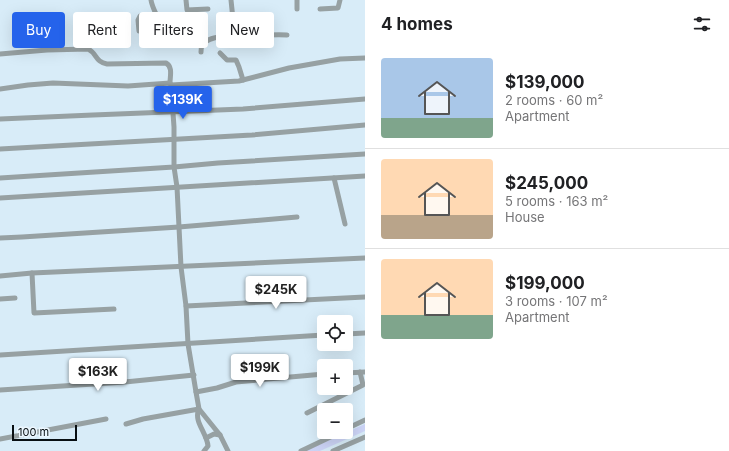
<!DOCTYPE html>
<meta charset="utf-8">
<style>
body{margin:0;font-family:Inter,sans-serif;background:#f6f6f6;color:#202124;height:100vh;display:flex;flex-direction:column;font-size:15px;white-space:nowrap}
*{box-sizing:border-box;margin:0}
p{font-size:13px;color:#757577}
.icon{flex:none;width:22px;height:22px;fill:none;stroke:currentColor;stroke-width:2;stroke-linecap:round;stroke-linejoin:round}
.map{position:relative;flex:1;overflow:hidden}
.sheet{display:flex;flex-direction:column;background:#fff;width:364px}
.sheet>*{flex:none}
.top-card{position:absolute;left:12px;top:12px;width:293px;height:36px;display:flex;gap:8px}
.buttons{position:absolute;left:317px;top:315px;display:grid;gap:8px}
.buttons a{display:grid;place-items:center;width:36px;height:36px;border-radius:4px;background:#fff;box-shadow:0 4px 16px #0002;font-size:20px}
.scale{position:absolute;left:12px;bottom:10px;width:65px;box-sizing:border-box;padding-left:4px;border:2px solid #080f13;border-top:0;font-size:11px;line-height:14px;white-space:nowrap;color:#080f13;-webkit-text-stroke:3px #ecf7ff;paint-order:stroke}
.price{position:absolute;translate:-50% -34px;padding:0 9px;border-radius:4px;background:#fff;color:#222;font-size:13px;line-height:26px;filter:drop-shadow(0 1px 2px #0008)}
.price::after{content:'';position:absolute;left:50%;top:24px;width:12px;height:9px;margin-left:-6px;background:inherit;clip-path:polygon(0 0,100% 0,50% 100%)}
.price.on{background:#2563eb;color:#fff}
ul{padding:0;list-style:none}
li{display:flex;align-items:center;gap:12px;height:100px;padding:0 16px}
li+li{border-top:1px solid #e0e0e0}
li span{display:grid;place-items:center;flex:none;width:112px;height:80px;border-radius:4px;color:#555}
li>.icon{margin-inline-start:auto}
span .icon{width:48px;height:48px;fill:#fffc;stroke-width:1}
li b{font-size:17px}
h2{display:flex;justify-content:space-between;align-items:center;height:48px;padding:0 16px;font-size:17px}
.pill{padding:0 14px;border-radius:4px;background:#fff;box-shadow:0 4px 16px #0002;font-size:14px;line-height:36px}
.pill.on{background:#2563eb;color:#fff}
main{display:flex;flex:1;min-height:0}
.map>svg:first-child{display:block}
</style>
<main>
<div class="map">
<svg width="365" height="451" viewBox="0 0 365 451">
<rect width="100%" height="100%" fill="#d8ecf8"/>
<path fill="#ccd4f6" d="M 365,424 L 365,431 L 320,451 L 305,451 Z"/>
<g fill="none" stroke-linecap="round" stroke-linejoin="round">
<g stroke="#97a1a3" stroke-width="5">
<path d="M 151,0 C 152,7 156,13 158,19 C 160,24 160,30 163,35"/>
<path d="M 186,0 L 187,10 L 208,9"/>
<path d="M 297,9 L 297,0"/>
<path d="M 320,9 L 338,8 L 340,0"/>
<path d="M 139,31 L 138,20 L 140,16 L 156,14"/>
<path d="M 233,34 C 251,37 269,34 287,35"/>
<path d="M 201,52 C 201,50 201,48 202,46 C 205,37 226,36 233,34 L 234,29 L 231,0"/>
<path d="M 220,53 L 227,60 L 236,60 L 239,67 L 243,80"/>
<path d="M 0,54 L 47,50 L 88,49 C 97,53 95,62 107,64 L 166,63 C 173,67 170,76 170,83"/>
<path d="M 171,85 L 174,127 L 174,167 L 177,187 L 181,267 L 186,306 L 188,344 L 196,392 L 199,409 L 220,435 L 228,451"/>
<path d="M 0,89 L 28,85 L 53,83 L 128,86 L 170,83 L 171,85 L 239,81 L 289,68 L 340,59 L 365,58"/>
<path d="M 0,119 L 93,115 L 243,109 L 365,99"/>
<path d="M 0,149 L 252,135 L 365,125"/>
<path d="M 0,178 L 174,167 L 218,163 L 365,154"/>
<path d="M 334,178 L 345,224"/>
<path d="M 0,198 L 365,176"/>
<path d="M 0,238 L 22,237 L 179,227 L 297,217"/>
<path d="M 32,273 L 34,313 L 114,309"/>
<path d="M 0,276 L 32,273 L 365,258"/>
<path d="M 0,299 L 15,298"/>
<path d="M 186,306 L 365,297"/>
<path d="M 346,334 L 365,333"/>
<path d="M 0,355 L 324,335"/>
<path d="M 346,373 L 365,372"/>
<path d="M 0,390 L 125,382 L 194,375"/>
<path d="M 196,392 L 217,388 L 236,382 L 324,374"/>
<path d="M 307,413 L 363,385 L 360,372"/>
<path d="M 126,424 L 143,419 L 199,409 C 193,421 207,433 208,446 L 204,451"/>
<path d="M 346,429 L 365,420"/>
<path d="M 206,438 L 214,434 L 220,435"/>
<path d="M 0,439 L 106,419"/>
<path d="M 301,451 L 341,432"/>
<path d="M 333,451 L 365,437"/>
</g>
</g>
</svg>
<div class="buttons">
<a><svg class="icon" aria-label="locate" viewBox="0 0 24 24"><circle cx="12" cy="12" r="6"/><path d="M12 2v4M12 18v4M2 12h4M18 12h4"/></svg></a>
<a>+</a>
<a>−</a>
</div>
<div class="scale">100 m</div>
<b class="price on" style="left:183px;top:120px">$139K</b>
<b class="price" style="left:276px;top:310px">$245K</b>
<b class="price" style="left:260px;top:388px">$199K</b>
<b class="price" style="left:98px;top:392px">$163K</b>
<div class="top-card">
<a class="pill on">Buy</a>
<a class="pill">Rent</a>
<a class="pill">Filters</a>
<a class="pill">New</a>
</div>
</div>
<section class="sheet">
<h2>4 homes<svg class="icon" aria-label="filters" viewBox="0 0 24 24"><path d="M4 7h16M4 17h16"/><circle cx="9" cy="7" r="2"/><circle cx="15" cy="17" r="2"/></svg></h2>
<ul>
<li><span style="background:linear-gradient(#a9c7e8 75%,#7fa58c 0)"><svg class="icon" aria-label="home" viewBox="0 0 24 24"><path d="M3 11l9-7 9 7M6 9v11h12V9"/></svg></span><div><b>$139,000</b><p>2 rooms · 60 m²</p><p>Apartment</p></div></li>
<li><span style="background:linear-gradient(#ffd9b3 70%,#b9a48a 0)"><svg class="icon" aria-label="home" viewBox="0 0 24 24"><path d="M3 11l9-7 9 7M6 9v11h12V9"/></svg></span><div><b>$245,000</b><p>5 rooms · 163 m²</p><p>House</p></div></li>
<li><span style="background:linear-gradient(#ffd9b3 70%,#7fa58c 0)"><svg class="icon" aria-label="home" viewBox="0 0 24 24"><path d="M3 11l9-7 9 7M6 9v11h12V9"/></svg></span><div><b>$199,000</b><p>3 rooms · 107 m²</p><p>Apartment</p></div></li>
</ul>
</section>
</main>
